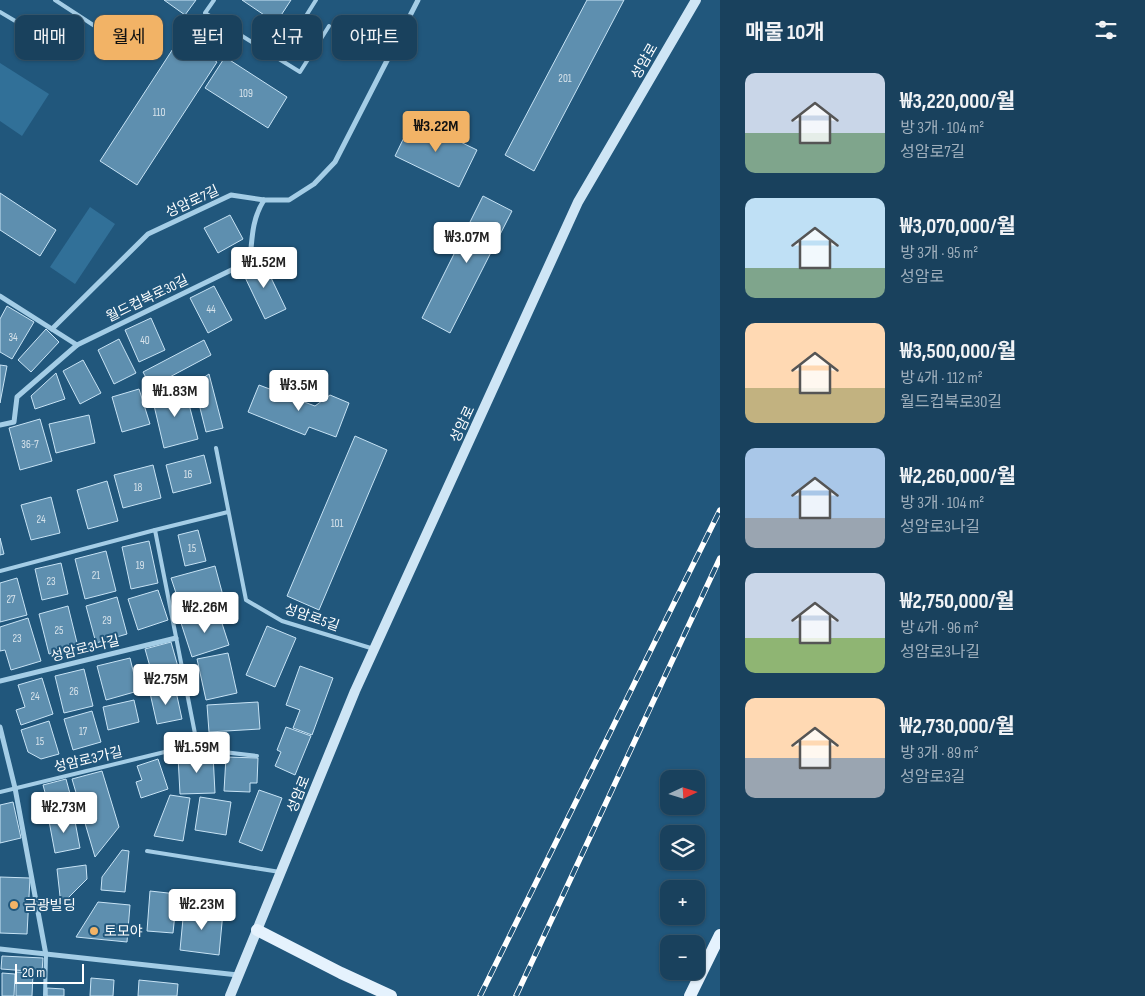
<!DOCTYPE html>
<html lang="ko">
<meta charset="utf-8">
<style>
body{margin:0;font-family:"Sofia Sans Condensed","Noto Sans KR",sans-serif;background:#264c66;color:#f1f3f6;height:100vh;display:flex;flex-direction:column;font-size:19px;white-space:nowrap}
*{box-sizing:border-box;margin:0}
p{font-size:16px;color:#9fafbc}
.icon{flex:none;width:28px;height:28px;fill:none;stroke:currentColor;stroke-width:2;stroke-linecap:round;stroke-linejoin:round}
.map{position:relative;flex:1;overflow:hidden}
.sheet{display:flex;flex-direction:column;background:#19415d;width:425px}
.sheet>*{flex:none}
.guide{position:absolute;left:15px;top:15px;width:475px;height:45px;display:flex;gap:10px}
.needle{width:32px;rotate:86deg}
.fabs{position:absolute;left:660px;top:770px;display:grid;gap:10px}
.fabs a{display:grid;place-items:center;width:45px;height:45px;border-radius:10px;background:#19415d;box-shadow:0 1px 4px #0004,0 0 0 1px #375a72;font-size:25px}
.scale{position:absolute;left:15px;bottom:12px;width:69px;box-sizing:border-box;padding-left:5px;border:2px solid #fff;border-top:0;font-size:14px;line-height:18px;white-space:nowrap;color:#fff;-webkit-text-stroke:4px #21577c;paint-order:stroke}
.price{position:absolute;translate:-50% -42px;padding:0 11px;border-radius:5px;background:#fff;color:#222;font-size:16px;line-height:32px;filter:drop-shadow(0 1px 2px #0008)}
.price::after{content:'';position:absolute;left:50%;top:30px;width:15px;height:11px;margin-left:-8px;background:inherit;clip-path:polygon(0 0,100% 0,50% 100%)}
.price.selected{background:#f2b366;color:#111}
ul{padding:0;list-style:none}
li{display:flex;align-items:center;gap:15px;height:125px;padding:0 25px}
li span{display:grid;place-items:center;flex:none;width:140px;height:100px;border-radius:10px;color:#555}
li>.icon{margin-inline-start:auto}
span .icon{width:60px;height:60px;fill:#fffc;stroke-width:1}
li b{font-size:21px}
h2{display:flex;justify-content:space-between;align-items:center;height:60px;padding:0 25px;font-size:21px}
.pill{padding:0 18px;border-radius:10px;background:#19415d;box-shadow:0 1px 4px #0004,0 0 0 1px #375a72;font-size:18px;line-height:45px}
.pill.selected{background:#f2b366;color:#111}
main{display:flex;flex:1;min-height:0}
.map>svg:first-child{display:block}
</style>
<main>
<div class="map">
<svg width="720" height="996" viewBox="0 0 720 996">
<rect width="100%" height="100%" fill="#21577c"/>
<g fill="#317098">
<path d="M 0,63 L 49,94 L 22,136 L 0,121 Z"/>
<path d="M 90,207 L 115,224 L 75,284 L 50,267 Z"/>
</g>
<g fill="#5e8faf" stroke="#c7e3f5">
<path d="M 164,0 L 196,0 L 185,15 Z"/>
<path d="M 242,0 L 291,0 L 276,23 Z"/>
<path d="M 587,0 L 624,0 L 534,171 L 505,155 Z"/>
<path d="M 180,38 L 217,62 L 137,185 L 100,161 Z"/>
<path d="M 225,57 L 287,97 L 268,128 L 205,88 Z"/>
<path d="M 413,119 L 477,150 L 459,187 L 395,156 Z"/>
<path d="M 0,193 L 56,230 L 40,256 L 0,230 Z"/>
<path d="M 483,196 L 512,211 L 450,333 L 422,318 Z"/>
<path d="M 230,215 L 243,239 L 218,253 L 204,228 Z"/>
<path d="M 262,259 L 286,309 L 265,319 L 241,269 Z"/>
<path d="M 214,286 L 232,320 L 208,333 L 190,298 Z"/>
<path d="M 7,306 L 34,322 L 12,359 L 0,352 L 0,319 Z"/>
<path d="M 151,318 L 165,350 L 139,362 L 125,330 Z"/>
<path d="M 46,329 L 59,342 L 31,372 L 18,360 Z"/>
<path d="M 119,339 L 136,373 L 114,384 L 98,350 Z"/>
<path d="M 204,340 L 211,355 L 151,387 L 143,372 Z"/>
<path d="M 83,360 L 101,393 L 80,404 L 63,371 Z"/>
<path d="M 0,365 L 7,366 L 0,403 Z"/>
<path d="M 56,373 L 65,399 L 35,409 L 31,396 Z"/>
<path d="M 209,374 L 223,428 L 206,432 L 194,384 Z"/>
<path d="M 259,385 L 315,406 L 330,395 L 349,403 L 336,437 L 309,427 L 305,435 L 248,412 Z"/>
<path d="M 139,389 L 150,424 L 122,432 L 112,397 Z"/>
<path d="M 185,389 L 198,439 L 164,448 L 152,397 Z"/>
<path d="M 89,415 L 95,443 L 56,453 L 49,424 Z"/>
<path d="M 40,419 L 52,461 L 20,470 L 9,428 Z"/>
<path d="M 355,436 L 387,450 L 319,610 L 287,596 Z"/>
<path d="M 204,455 L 211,483 L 173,493 L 166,465 Z"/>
<path d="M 153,465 L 161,498 L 123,508 L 114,475 Z"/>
<path d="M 107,481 L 118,521 L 88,529 L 77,490 Z"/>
<path d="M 51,497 L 60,533 L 31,540 L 21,505 Z"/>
<path d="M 198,530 L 206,561 L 185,566 L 178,535 Z"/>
<path d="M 0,538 L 4,554 L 0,555 Z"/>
<path d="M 149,541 L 158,583 L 131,589 L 122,547 Z"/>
<path d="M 106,551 L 116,591 L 85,599 L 75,559 Z"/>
<path d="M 61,563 L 68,594 L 42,600 L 35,569 Z"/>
<path d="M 215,566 L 225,603 L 193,612 L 188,596 L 178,599 L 171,578 Z"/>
<path d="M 17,578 L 27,615 L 0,622 L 0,583 Z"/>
<path d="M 158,590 L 168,620 L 138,630 L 128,599 Z"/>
<path d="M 117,597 L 127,634 L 96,643 L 86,606 Z"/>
<path d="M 68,606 L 78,647 L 49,654 L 39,614 Z"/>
<path d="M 218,611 L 229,645 L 192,657 L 181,623 Z"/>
<path d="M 28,618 L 41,661 L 11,670 L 5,650 L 0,651 L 0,627 Z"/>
<path d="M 267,626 L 296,638 L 275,687 L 246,675 Z"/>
<path d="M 171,642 L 180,674 L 154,681 L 145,649 Z"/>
<path d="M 228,653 L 237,693 L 206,700 L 197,659 Z"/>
<path d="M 130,658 L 138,691 L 106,700 L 97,666 Z"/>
<path d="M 300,666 L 333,678 L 312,735 L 293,728 L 300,710 L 286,705 Z"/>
<path d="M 84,669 L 93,706 L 64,713 L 55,676 Z"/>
<path d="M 42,678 L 53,714 L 21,725 L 16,710 L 25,707 L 18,685 Z"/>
<path d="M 175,687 L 182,719 L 157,724 L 150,693 Z"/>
<path d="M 134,700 L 139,722 L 108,730 L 103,707 Z"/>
<path d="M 258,702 L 260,729 L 209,732 L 207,705 Z"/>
<path d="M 92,711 L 101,742 L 73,750 L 64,719 Z"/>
<path d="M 49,721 L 59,754 L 41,759 L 28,752 L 21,730 Z"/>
<path d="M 286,727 L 311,736 L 295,775 L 275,766 L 281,752 L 277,750 Z"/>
<path d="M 213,754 L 215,793 L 180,794 L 178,756 Z"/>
<path d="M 226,757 L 258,758 L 257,783 L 250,783 L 250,792 L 224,791 Z"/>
<path d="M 158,759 L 168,789 L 141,798 L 136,782 L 142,780 L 137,766 Z"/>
<path d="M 102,771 L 119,827 L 95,857 L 72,779 Z"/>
<path d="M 66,779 L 75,812 L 52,818 L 43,785 Z"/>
<path d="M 259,790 L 282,798 L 262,851 L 239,842 Z"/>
<path d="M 170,795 L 190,798 L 183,841 L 154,836 Z"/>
<path d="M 200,797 L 231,802 L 226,835 L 195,830 Z"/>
<path d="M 13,802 L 21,838 L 0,843 L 0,805 Z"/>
<path d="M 74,816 L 80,848 L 55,853 L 49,821 Z"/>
<path d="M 122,850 L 129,851 L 125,892 L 101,890 L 102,877 Z"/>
<path d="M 86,865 L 87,879 L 61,905 L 57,869 Z"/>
<path d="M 0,877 L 30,878 L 27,934 L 0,933 Z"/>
<path d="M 150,891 L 177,894 L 173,933 L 147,931 Z"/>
<path d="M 98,902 L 130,905 L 127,942 L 76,937 Z"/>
<path d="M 184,908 L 223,912 L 219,955 L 180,950 Z"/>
<path d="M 2,956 L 43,958 L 42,972 L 1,969 Z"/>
<path d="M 16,972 L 33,973 L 32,996 L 16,996 Z"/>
<path d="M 2,973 L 15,974 L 14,996 L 2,996 Z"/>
<path d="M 91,978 L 114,980 L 113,996 L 90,996 Z"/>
<path d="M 139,980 L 178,984 L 177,996 L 138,996 Z"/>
<path d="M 47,988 L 64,989 L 64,996 L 47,996 Z"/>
</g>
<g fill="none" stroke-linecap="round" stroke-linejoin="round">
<g stroke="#a4cde6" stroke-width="4">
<path d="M 55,0 L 136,53"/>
<path d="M 214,0 L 205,13 L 279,59 L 316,0"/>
<path d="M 0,12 L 22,25"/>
<path d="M 279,59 L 300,72 L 329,26"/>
<path d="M 216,448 L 246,600 L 282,621 L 374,649"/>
<path d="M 155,530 L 228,512"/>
<path d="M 0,571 L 155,530 L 198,749"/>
<path d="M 0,792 L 177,749 L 198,749 L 257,756"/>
<path d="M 147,851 L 280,872"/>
<path d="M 45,996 L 46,955"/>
</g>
<g stroke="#a4cde6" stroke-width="5">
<path d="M 0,296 L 77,345"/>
<path d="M 52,329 L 148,234 L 231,195 L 264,200 L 289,200 L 314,184 L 335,162 L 418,0"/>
<path d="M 0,425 L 14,422 L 17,397 L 77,345 L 250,261 C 252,238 252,219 264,200"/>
<path d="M 0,681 L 176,638"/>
<path d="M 0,727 L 15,788 L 46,955"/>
<path d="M 0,949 L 238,975"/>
</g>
<path stroke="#cee5f5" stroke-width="10" d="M 230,996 L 355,691 L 578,202 L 696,0"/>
<g stroke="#e5f2fd" stroke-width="12">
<path d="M 257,930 L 341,973 L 391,996"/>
<path d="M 690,996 L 720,935"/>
</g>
<g stroke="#fff" stroke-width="5.5">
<g id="rail">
<path d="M 480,996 L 720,510"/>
<path d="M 516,996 L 720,558"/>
</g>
</g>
<use href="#rail" stroke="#21577c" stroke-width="4" stroke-dasharray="11" stroke-linecap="butt"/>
</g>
<g fill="#f2b366" stroke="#21577c" stroke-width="2">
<circle cx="14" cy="905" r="5"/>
<circle cx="94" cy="931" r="5"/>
</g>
<g text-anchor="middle" stroke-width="4" stroke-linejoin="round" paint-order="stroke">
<g font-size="11" fill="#d7e3eb">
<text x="565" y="82">201</text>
<text x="246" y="97">109</text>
<text x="159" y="116">110</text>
<text x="211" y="313">44</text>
<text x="13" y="341">34</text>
<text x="145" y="344">40</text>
<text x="30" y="448">36-7</text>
<text x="188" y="478">16</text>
<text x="138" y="491">18</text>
<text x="41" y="523">24</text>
<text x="337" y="527">101</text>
<text x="192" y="552">15</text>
<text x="140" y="569">19</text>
<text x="96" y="579">21</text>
<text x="51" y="585">23</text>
<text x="11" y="603">27</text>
<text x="107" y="624">29</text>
<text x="59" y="634">25</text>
<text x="17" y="642">23</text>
<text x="74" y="695">26</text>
<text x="35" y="700">24</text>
<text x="83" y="735">17</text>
<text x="40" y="745">15</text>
</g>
<g font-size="14" fill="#fff" stroke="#21577c">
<text transform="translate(644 61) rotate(-60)" y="5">성암로</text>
<text transform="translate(192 201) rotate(-25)" y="5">성암로7길</text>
<text transform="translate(147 298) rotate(-26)" y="5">월드컵북로30길</text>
<text transform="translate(462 424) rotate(-65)" y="5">성암로</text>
<text transform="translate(312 617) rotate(19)" y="5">성암로5길</text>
<text transform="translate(85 648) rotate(-14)" y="5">성암로3나길</text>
<text transform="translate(88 759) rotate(-13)" y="5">성암로3가길</text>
<text transform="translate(298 794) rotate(-68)" y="5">성암로</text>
</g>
<g font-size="14" fill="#fff" stroke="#21577c" text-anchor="start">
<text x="24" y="910">금광빌딩</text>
<text x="104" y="936">토모야</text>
</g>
</g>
</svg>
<div class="fabs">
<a><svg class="needle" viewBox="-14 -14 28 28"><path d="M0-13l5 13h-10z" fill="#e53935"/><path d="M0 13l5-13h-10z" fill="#9fafbc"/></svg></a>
<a><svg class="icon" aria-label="layers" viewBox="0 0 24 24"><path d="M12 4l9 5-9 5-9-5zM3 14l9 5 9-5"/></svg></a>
<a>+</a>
<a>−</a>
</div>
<div class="scale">20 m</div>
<b class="price selected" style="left:436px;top:153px">₩3.22M</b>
<b class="price" style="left:467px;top:264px">₩3.07M</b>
<b class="price" style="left:264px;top:289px">₩1.52M</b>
<b class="price" style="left:299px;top:412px">₩3.5M</b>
<b class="price" style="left:175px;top:418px">₩1.83M</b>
<b class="price" style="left:205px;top:634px">₩2.26M</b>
<b class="price" style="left:166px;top:706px">₩2.75M</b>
<b class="price" style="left:197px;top:774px">₩1.59M</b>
<b class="price" style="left:64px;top:834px">₩2.73M</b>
<b class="price" style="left:202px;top:931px">₩2.23M</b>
<div class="guide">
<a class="pill">매매</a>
<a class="pill selected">월세</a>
<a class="pill">필터</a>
<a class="pill">신규</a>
<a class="pill">아파트</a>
</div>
</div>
<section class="sheet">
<h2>매물 10개<svg class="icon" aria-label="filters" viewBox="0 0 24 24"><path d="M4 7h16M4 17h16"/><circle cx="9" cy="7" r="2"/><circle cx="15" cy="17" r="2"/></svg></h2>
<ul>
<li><span style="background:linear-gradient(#c9d6e8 60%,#7fa58c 0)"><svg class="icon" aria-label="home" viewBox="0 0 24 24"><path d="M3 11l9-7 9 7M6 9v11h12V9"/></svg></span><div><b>₩3,220,000/월</b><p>방 3개 · 104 m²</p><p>성암로7길</p></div></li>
<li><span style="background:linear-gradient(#bfe0f5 70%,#7fa58c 0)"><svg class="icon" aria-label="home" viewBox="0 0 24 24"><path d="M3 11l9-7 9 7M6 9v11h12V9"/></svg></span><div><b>₩3,070,000/월</b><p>방 3개 · 95 m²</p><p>성암로</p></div></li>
<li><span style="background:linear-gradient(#ffd9b3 65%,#c2b280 0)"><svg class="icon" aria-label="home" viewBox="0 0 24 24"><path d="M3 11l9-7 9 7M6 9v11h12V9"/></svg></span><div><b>₩3,500,000/월</b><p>방 4개 · 112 m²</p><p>월드컵북로30길</p></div></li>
<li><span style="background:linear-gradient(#a9c7e8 70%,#9aa5b1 0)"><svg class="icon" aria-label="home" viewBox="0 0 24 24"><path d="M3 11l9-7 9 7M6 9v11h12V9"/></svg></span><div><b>₩2,260,000/월</b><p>방 3개 · 104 m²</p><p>성암로3나길</p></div></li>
<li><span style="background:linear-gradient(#c9d6e8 65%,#8fb573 0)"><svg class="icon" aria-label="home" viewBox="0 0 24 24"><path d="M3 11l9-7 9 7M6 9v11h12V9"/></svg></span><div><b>₩2,750,000/월</b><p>방 4개 · 96 m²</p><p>성암로3나길</p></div></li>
<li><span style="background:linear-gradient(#ffd9b3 60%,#9aa5b1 0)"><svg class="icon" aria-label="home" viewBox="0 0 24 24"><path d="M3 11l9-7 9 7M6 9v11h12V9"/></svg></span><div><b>₩2,730,000/월</b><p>방 3개 · 89 m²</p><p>성암로3길</p></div></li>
</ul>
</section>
</main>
